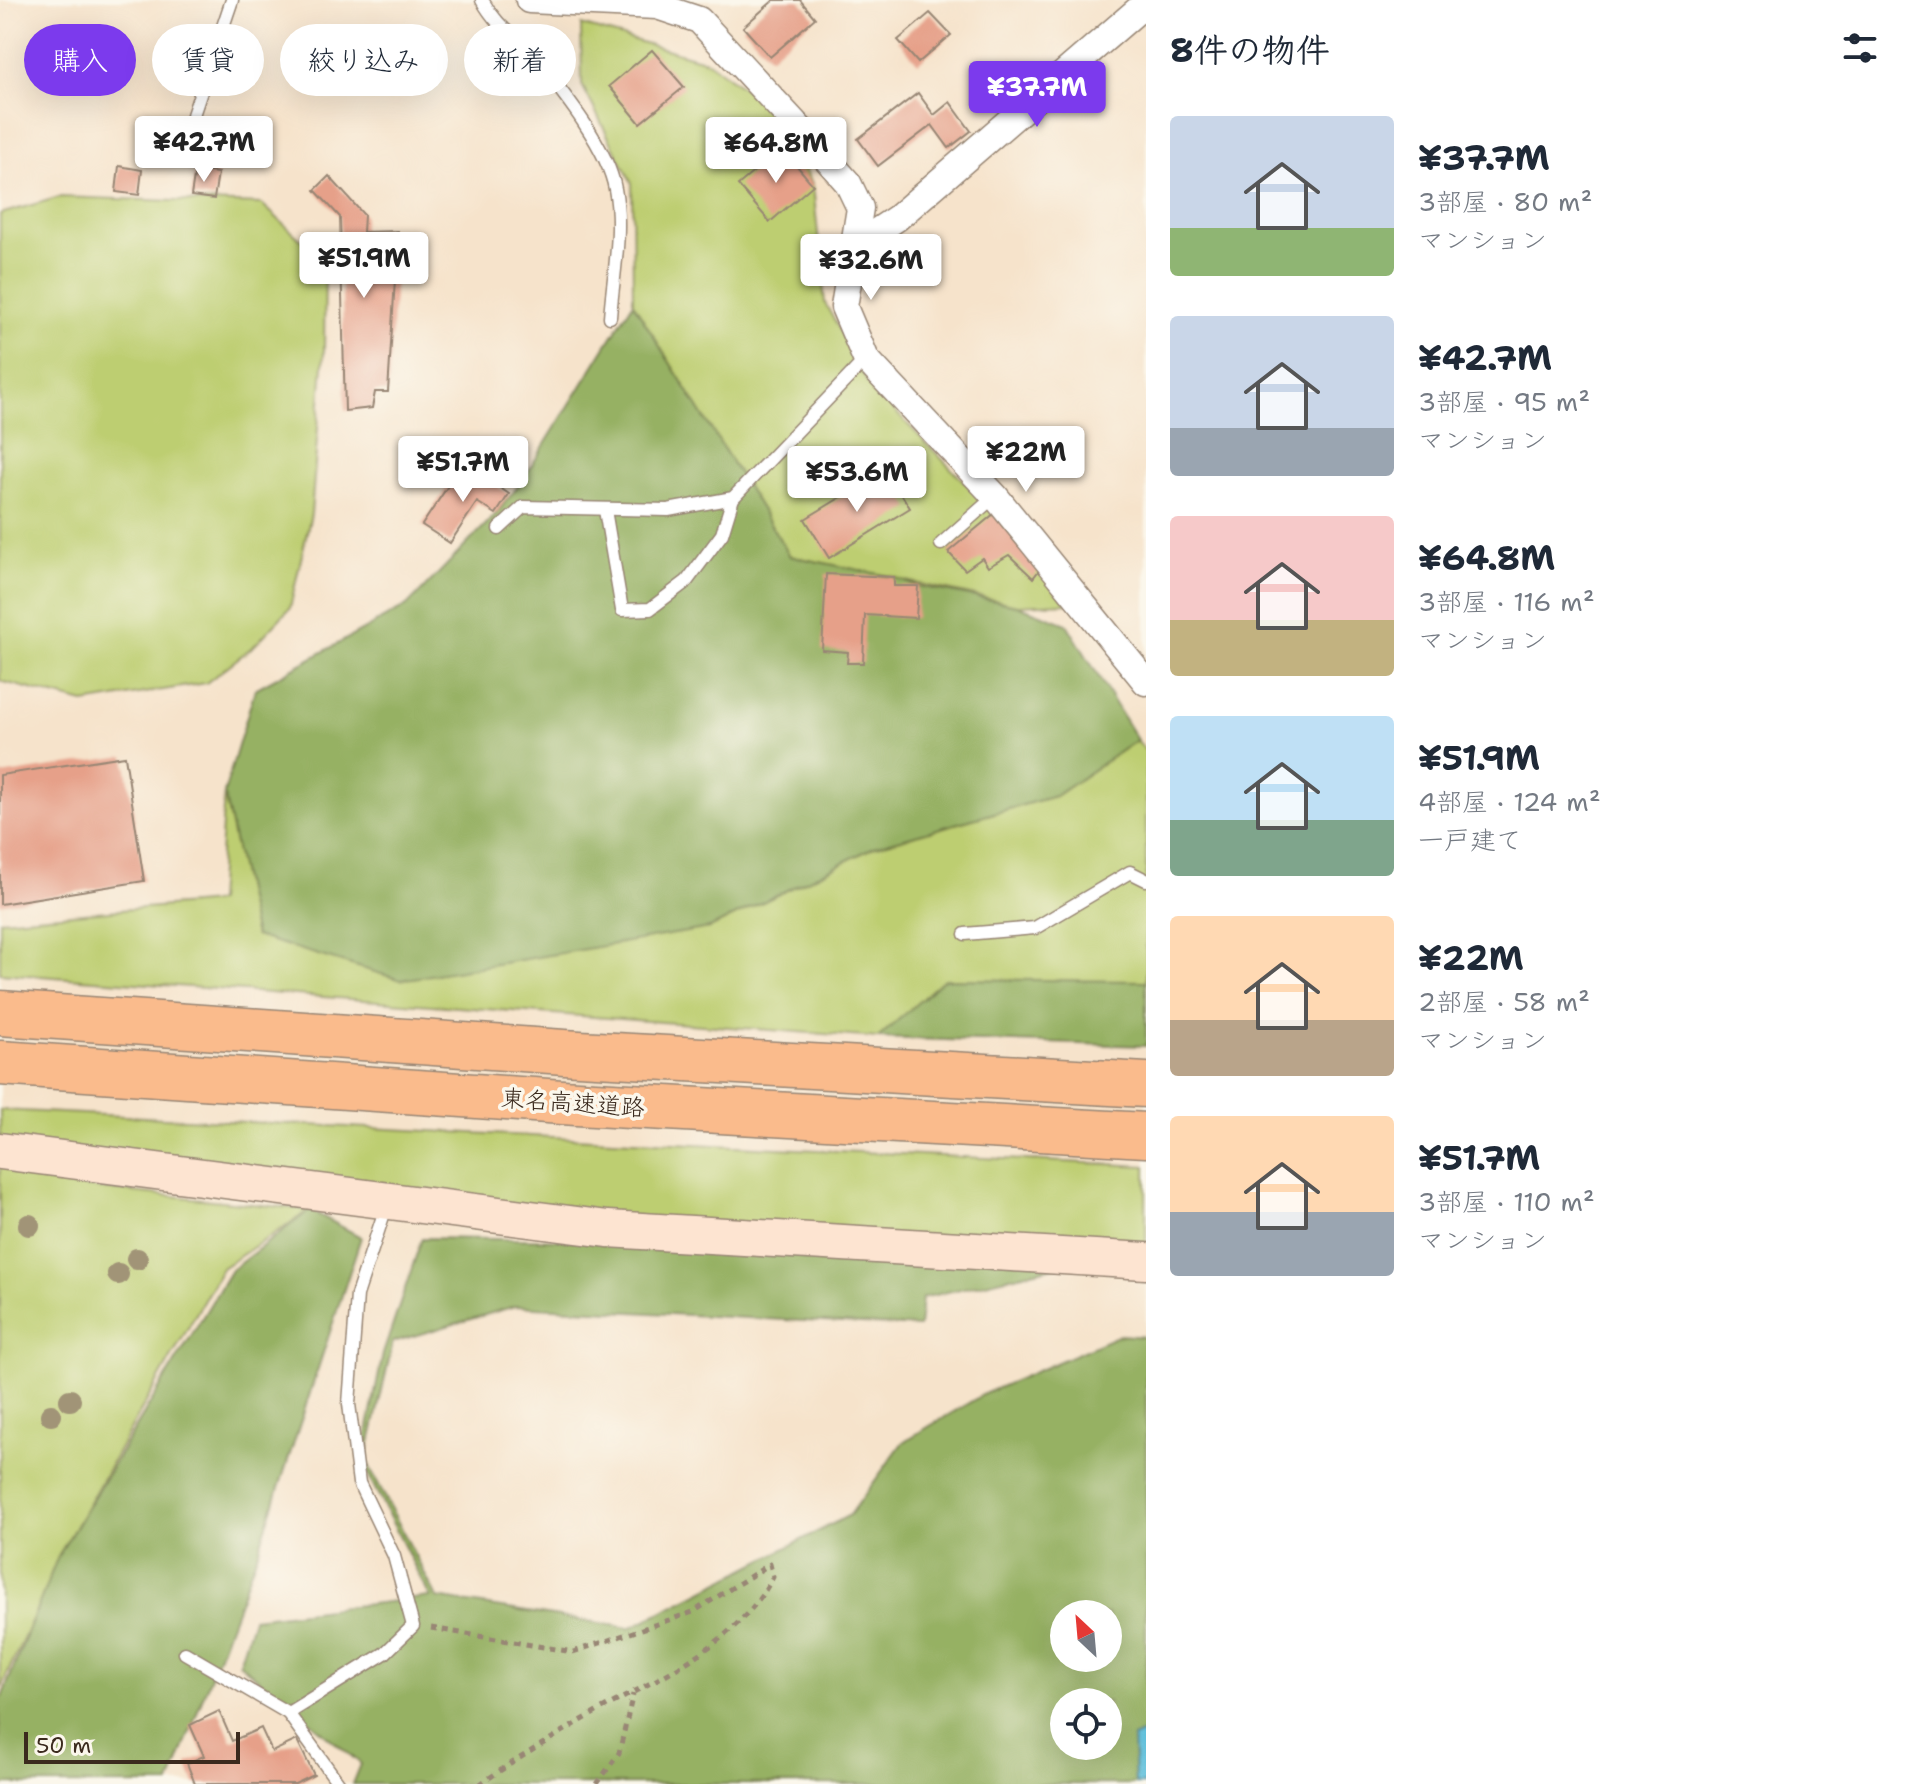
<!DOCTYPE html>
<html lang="ja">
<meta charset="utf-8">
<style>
body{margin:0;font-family:"Shantell Sans","Klee One",sans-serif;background:#f6f6f7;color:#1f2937;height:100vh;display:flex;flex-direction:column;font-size:30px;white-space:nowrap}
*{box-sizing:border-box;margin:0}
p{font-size:26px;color:#747a83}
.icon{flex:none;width:44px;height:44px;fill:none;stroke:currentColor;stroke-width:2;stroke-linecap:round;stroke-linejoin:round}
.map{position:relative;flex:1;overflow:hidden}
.drawer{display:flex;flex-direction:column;background:#fff;width:760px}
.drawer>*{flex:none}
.banner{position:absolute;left:24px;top:24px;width:760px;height:72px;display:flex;gap:16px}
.needle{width:52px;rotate:334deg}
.fabs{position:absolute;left:1050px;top:1600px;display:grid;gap:16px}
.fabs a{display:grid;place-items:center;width:72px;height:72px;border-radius:50%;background:#fff;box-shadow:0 8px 32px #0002;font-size:40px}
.scale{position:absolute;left:24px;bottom:20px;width:216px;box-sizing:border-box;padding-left:8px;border:4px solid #3b2a1e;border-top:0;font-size:22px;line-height:28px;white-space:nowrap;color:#3b2a1e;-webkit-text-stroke:6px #fbf7ec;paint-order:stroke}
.price{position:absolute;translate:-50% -68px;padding:0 18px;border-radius:8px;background:#fff;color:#222;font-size:26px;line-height:52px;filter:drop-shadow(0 2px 4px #0008)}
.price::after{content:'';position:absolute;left:50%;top:48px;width:24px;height:18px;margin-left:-12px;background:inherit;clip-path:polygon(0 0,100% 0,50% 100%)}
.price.selected{background:#7c3aed;color:#fff}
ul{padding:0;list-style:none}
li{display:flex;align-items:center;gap:24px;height:200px;padding:0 24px}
li span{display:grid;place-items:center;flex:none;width:224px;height:160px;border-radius:8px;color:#555}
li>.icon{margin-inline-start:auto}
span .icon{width:96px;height:96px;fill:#fffc;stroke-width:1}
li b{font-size:34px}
h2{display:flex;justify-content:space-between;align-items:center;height:96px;padding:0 24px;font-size:34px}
.tag{padding:0 28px;border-radius:36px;background:#fff;box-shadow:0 8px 32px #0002;font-size:28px;line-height:72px}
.tag.selected{background:#7c3aed;color:#fff}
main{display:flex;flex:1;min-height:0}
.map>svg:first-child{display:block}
</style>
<main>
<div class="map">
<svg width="1146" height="1784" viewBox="0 0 1146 1784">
<rect width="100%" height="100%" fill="#fbf7ec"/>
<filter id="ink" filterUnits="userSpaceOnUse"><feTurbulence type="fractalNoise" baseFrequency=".0125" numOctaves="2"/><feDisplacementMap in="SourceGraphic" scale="16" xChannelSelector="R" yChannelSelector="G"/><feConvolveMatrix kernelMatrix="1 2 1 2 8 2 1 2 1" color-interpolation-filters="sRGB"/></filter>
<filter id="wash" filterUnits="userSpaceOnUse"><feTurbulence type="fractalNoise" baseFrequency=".006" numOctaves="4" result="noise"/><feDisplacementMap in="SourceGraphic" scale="32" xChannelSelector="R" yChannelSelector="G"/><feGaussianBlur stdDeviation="1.8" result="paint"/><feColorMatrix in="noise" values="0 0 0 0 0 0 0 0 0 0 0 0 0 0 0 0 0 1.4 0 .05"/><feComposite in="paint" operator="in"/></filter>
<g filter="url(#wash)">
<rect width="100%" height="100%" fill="#f6e3cb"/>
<g fill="#bdce71" stroke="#7c7c48" stroke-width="2">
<path d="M 581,25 L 707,61 L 773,110 L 813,185 L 825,303 L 868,384 L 995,513 L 1067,603 L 1017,605 L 790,556 L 633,303 L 632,183 L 582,85 Z"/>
<path d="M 60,197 L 262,204 L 325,262 L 324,353 L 311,514 L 290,608 L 255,645 L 206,683 L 84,703 L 0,681 L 0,214 Z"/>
<path d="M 1137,740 L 1146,751 L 1146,983 L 945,979 L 878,1038 L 0,973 L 0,920 L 217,902 L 224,793 L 255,936 L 710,928 L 876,846 L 1055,796 Z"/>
<path d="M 0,1110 L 1146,1166 L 1146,1258 L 966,1252 L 0,1154 Z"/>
<path d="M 0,1160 L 84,1187 L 310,1210 L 222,1268 L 69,1538 L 0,1690 Z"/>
</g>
<g fill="#96b163" stroke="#686e40" stroke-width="2" fill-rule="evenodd">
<path d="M 633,303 L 790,556 L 894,577 L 918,586 L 1017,605 L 1067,624 L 1137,740 L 1055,796 L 876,846 L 710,928 L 401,980 L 255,936 L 224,793 L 255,689 L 407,606 L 496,514 L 522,481 Z"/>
<path d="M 944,979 L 1146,981 L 1146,1046 L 878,1038 Z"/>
<path d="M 310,1210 L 361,1237 L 259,1549 L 170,1784 L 0,1784 L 0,1702 L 58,1556 L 231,1270 Z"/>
<path d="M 422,1238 L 947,1245 L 1082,1260 L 922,1298 L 919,1327 L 515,1306 L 393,1342 L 366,1460 L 437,1598 L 630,1628 L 850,1515 L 903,1442 L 984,1394 L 1120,1335 L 1146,1337 L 1146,1784 L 353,1784 L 361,1764 L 239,1663 L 253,1618 L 430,1597 L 361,1461 L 383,1354 ZM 1064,1614 L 1108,1614 L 1108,1658 L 1064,1658 ZM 1064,1702 L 1108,1702 L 1108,1746 L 1064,1746 Z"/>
</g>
<path fill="#5ec0dc" stroke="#4c757d" stroke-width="2" d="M 1146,1732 L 1146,1784 L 1135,1784 L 1133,1738 Z"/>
<g id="blocks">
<g fill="#e6a089">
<path d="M 774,0 L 800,0 L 815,18 L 770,57 L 743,27 Z"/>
<path d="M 930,13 L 951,35 L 918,63 L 898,40 Z"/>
<path d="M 652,50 L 684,87 L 640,123 L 609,86 Z"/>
<path d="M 918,93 L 934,115 L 950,102 L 971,131 L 949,148 L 932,125 L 878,166 L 858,139 Z"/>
<path d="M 782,148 L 813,185 L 770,222 L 738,185 Z"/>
<path d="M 119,166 L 142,170 L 139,195 L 116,192 Z"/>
<path d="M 195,170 L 218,173 L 214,199 L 191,196 Z"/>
<path d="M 329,176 L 364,215 L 363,232 L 398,231 L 388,392 L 375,392 L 372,408 L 345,411 L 340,217 L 315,190 Z"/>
<path d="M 469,467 L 509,494 L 496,514 L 477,502 L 450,543 L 422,525 L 452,480 L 458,484 Z"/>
<path d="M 886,470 L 910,508 L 829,558 L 805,519 Z"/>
<path d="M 995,513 L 1040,569 L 1033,578 L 1009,555 L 988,567 L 982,558 L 965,570 L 948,552 Z"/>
<path d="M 826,574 L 894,577 L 894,586 L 918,586 L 916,618 L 865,615 L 863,663 L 847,663 L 848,652 L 822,650 Z"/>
<path d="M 125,756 L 144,881 L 0,904 L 0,775 Z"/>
<path d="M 219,1711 L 232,1741 L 261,1728 L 272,1752 L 297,1740 L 314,1775 L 295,1784 L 195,1784 L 187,1763 L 204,1756 L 190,1725 Z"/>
</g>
</g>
</g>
<g filter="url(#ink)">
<use href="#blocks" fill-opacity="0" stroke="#988674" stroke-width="2"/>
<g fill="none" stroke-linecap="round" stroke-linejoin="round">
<g stroke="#988674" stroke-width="15">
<g id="lane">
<path d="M 482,0 C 498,29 519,39 539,63 C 565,95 608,149 615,189 C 623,230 613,276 610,317"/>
<path d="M 193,115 L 232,0"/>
<path d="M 605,510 L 622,610 L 650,609 L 687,581 L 722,534 L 733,498"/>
<path d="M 499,529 L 523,507 L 668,510 L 733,498 L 866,359"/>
<path d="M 941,544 L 995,496"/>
<path d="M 965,934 L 1035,928 L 1130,872 L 1146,880"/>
<path d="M 185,1653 L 288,1713 L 385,1653 L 413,1626 L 394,1556 L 359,1483 L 349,1404 L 357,1295 L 387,1204"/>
<path d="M 288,1713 L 339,1784"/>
</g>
</g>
<g stroke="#988674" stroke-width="29">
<g id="street">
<path d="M 529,0 L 657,6 L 699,20 L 803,132 L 848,183 L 860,208 L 844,307 L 866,359 L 995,496 L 1146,682"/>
<path d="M 855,246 L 897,218 L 1146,3"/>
</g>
</g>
<g stroke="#988674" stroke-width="39">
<path id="secondary" d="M 0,1151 L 608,1229 L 1146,1261"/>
</g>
<g stroke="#988674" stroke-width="47">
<g id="highway">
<path d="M 0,1013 L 579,1053 L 1146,1085"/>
<path d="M 0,1063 L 577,1103 L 1146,1135"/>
</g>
</g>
<g stroke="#988674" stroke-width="5" stroke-dasharray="6 6" stroke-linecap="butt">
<path d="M 431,1628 L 573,1652 L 693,1612 L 770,1564 L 773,1577 C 737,1644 664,1675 600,1710 C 559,1733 519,1758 480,1784"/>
<path d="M 597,1784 L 619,1753 L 633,1694"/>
</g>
<use href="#lane" stroke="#fff" stroke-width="12"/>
<use href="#street" stroke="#fff" stroke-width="26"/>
<use href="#secondary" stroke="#fde4d1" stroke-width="36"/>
<use href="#highway" stroke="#fabb8c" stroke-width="44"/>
</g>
<g fill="#a19477">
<circle cx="29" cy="1225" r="11"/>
<circle cx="137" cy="1259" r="11"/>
<circle cx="118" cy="1274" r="11"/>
<circle cx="70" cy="1400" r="11"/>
<circle cx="51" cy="1415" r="11"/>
</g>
</g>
<g text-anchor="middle" stroke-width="7" stroke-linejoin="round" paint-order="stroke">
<g font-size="24" fill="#3b2a1e" stroke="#fbf7ec">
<text transform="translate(573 1103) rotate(4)" y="8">東名高速道路</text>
</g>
</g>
</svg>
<div class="fabs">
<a><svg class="needle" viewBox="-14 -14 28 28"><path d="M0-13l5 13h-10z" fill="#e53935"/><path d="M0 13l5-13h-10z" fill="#747a83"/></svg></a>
<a><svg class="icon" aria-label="locate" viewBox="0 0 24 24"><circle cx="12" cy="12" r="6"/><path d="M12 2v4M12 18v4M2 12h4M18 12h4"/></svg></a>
</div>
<div class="scale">50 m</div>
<b class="price selected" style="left:1037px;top:129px">¥37.7M</b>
<b class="price" style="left:204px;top:184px">¥42.7M</b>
<b class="price" style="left:776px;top:185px">¥64.8M</b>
<b class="price" style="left:364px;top:300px">¥51.9M</b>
<b class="price" style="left:871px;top:302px">¥32.6M</b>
<b class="price" style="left:1026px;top:494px">¥22M</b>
<b class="price" style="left:463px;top:504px">¥51.7M</b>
<b class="price" style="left:857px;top:514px">¥53.6M</b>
<div class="banner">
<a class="tag selected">購入</a>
<a class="tag">賃貸</a>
<a class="tag">絞り込み</a>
<a class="tag">新着</a>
</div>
</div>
<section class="drawer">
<h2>8件の物件<svg class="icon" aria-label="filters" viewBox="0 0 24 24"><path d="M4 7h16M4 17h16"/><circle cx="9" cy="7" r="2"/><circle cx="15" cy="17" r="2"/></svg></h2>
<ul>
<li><span style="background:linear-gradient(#c9d6e8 70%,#8fb573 0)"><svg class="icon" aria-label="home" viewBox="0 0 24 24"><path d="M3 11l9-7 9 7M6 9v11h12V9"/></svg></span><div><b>¥37.7M</b><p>3部屋 · 80 m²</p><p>マンション</p></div></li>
<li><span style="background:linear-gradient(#c9d6e8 70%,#9aa5b1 0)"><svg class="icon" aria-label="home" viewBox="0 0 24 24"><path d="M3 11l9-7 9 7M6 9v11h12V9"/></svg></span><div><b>¥42.7M</b><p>3部屋 · 95 m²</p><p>マンション</p></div></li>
<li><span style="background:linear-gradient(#f6c9c9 65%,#c2b280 0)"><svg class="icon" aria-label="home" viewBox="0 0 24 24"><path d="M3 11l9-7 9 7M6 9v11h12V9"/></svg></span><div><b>¥64.8M</b><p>3部屋 · 116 m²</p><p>マンション</p></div></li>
<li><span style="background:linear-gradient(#bfe0f5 65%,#7fa58c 0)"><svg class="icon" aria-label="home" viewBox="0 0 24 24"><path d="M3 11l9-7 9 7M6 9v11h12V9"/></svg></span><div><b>¥51.9M</b><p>4部屋 · 124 m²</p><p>一戸建て</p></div></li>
<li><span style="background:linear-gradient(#ffd9b3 65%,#b9a48a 0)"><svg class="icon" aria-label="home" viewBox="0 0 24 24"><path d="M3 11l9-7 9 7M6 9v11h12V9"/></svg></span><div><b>¥22M</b><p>2部屋 · 58 m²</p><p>マンション</p></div></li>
<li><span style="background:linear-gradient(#ffd9b3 60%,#9aa5b1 0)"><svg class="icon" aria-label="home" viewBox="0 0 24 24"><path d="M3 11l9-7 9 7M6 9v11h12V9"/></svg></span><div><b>¥51.7M</b><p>3部屋 · 110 m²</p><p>マンション</p></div></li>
</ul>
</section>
</main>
